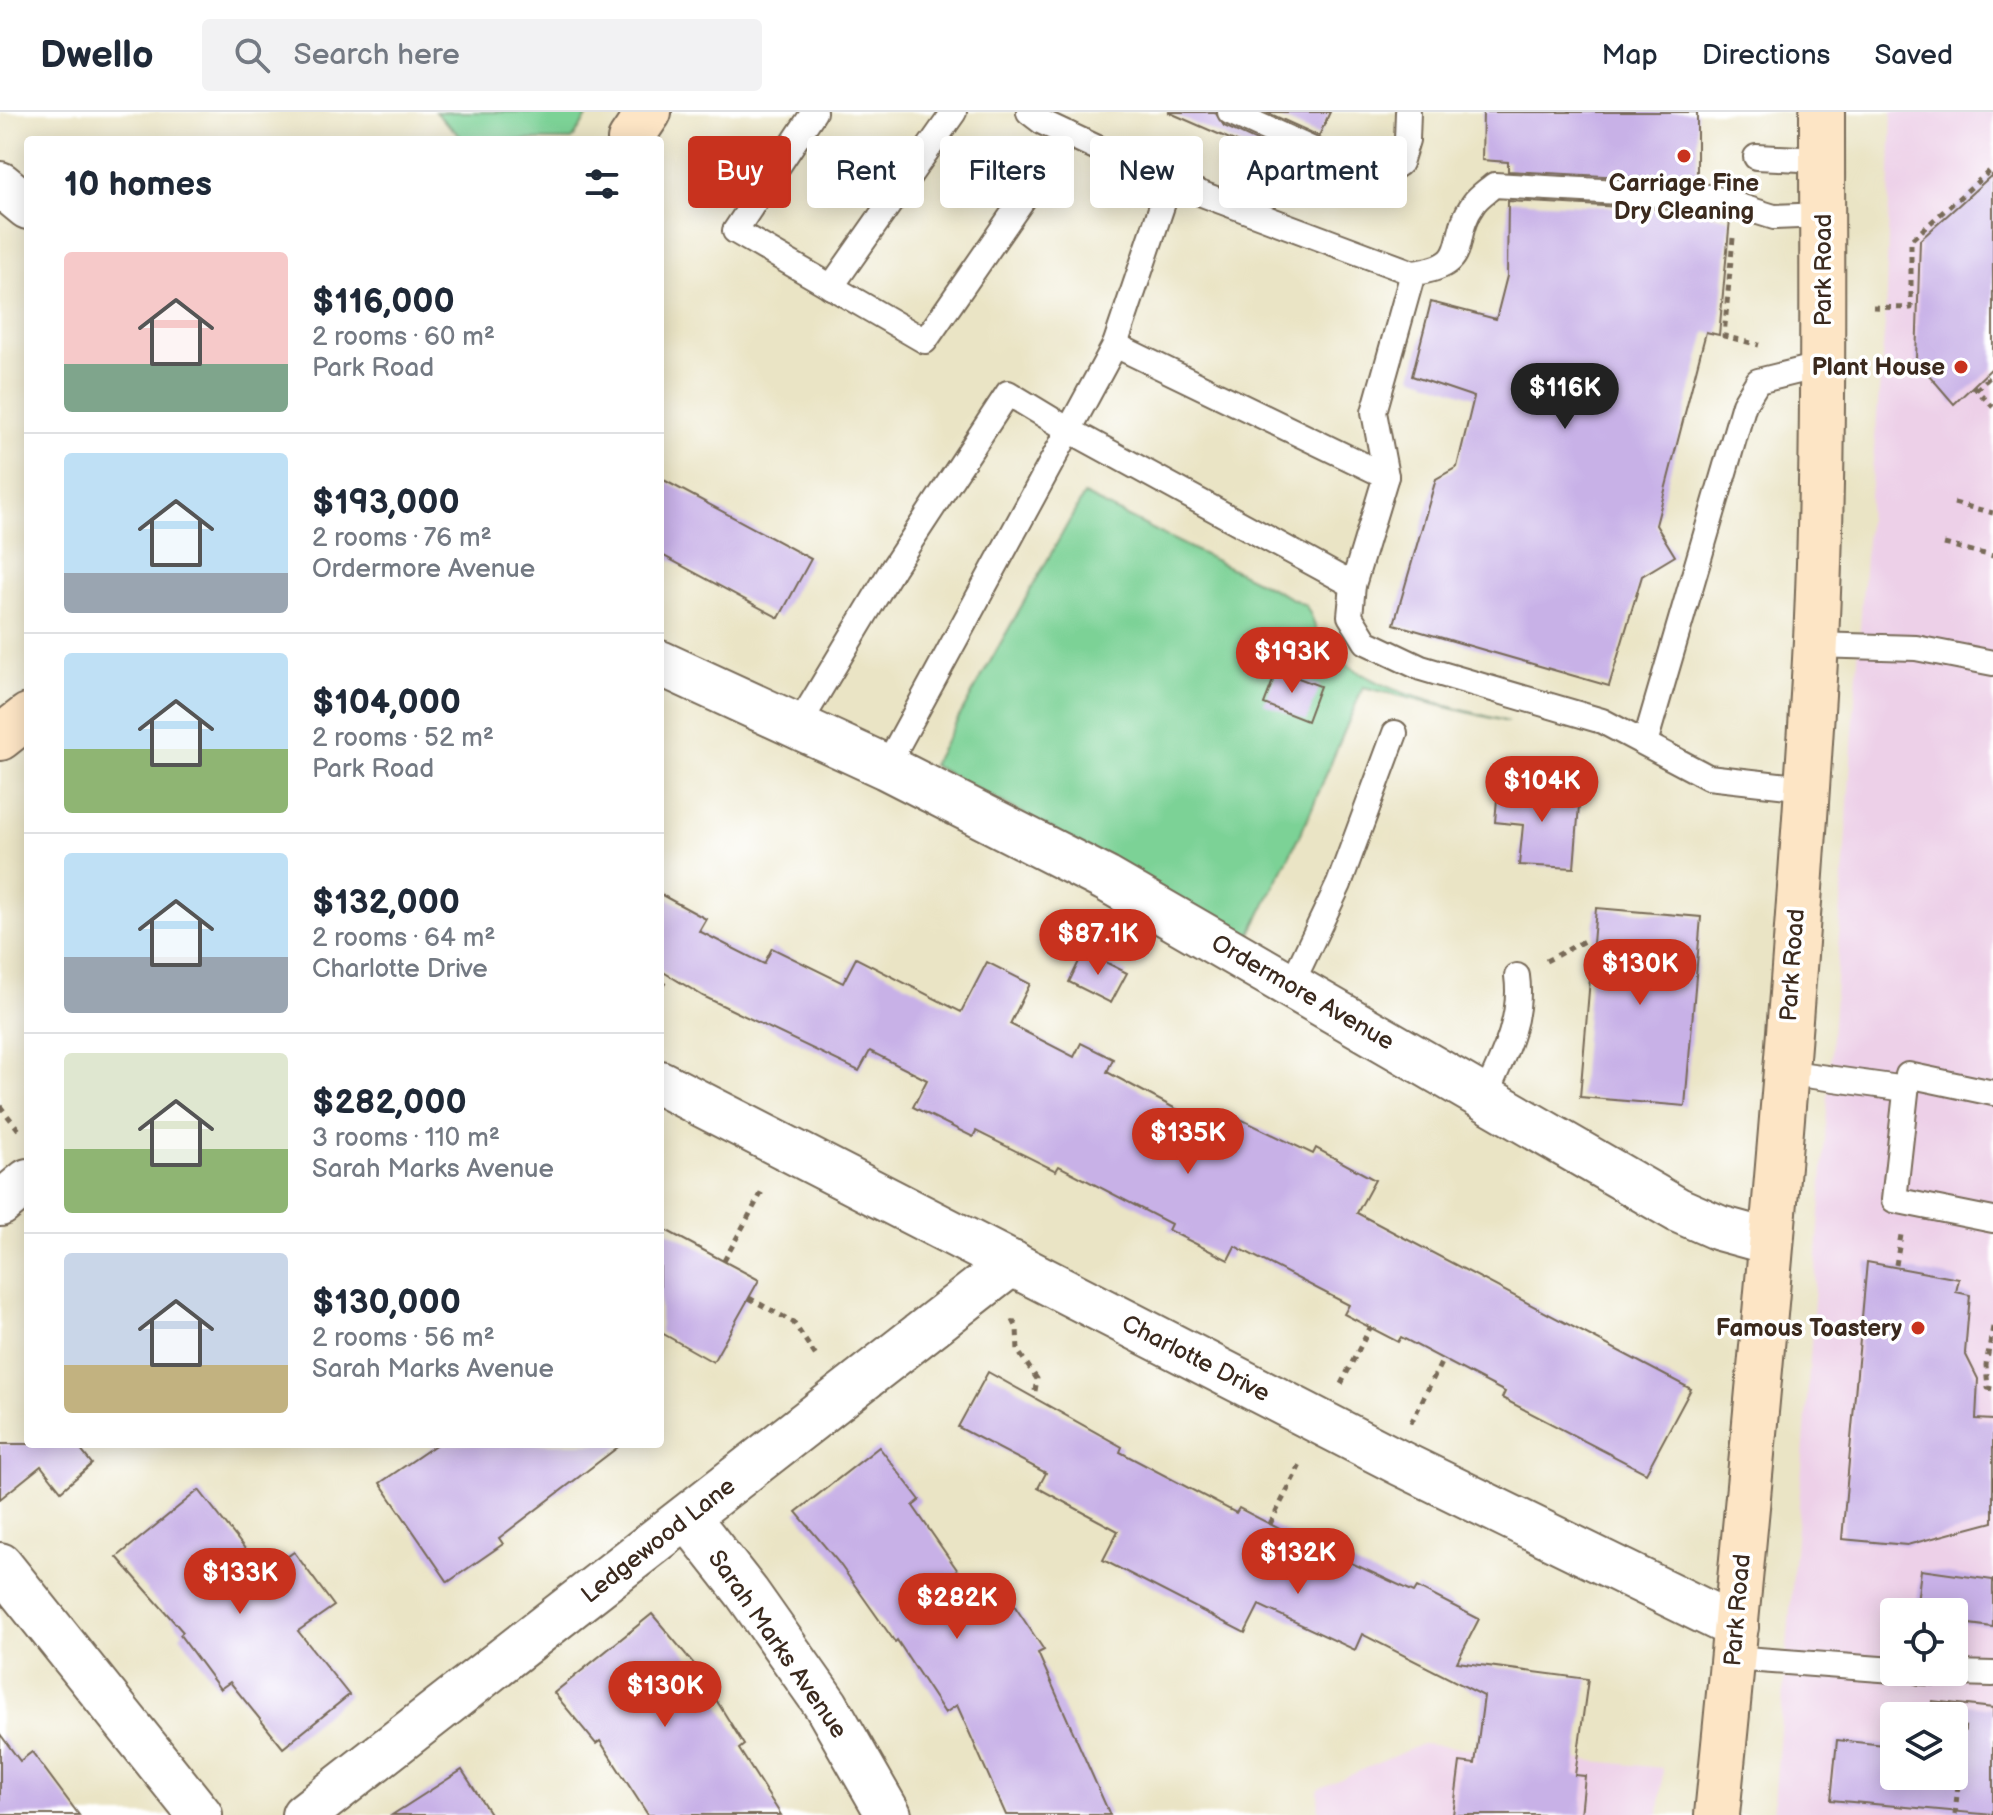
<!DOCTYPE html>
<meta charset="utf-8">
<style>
body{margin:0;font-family:"Balsamiq Sans",sans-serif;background:#f2f2f3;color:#1f2937;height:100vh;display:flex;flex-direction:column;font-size:30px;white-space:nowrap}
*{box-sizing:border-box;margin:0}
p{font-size:26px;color:#747a83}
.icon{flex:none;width:44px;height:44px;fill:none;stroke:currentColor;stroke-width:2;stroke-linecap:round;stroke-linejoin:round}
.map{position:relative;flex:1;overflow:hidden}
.panel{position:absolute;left:24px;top:24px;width:640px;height:1312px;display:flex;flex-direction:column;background:#fff;border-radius:8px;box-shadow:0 4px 20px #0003}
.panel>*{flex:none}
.banner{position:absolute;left:688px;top:24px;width:760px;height:72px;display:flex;gap:16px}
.controls{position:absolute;left:1880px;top:1486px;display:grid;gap:16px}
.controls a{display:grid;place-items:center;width:88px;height:88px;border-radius:8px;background:#fff;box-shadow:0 4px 20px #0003;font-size:40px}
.price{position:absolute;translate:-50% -68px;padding:0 18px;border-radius:28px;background:#c8321e;color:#fff;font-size:26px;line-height:52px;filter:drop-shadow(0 2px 4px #0008)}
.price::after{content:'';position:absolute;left:50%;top:48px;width:24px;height:18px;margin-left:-12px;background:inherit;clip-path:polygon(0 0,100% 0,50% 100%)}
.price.active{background:#222;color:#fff}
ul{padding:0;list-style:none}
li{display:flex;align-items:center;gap:24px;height:200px;padding:0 40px}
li+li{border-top:2px solid #e0e1e3}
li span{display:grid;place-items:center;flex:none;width:224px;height:160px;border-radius:8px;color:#555}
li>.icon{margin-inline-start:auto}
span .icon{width:96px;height:96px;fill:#fffc;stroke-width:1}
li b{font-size:34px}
h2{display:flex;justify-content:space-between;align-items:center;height:96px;padding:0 40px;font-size:34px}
.chip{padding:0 28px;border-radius:8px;background:#fff;box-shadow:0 4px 20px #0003;font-size:28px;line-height:72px}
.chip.active{background:#c8321e;color:#fff}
header{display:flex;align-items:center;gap:48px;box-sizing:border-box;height:112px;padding:0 40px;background:#fff;border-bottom:2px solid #e0e1e3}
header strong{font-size:38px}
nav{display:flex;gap:44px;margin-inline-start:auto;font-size:28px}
.search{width:560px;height:72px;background:#f2f2f3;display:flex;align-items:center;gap:20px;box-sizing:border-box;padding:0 28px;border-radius:8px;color:#747a83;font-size:30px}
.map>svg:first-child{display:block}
</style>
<header>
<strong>Dwello</strong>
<div class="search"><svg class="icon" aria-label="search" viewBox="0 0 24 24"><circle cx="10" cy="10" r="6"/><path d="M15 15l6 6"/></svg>Search here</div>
<nav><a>Map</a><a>Directions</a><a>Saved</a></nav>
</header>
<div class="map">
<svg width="1993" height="1703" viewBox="0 0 1993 1703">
<rect width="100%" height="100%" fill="#fff"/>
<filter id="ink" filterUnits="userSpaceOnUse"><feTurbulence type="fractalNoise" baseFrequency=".0125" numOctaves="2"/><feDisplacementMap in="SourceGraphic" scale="16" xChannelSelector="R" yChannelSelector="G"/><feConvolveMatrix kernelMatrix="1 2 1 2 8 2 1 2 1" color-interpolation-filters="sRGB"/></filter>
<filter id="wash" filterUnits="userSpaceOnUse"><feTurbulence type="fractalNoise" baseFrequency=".006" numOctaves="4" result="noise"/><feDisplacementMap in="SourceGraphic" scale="32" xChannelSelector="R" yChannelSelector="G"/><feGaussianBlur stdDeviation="1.8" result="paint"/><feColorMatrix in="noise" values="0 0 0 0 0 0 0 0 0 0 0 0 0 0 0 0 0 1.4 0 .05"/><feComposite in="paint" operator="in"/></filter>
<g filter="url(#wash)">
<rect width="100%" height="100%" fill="#eae4c5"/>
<g fill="#edd0e8" fill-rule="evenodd">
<path d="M 1892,0 L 1993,0 L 1993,1703 L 1773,1703 L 1805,1319 L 1866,429 L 1885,212 ZM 1894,1500 L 1954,1500 L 1954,1560 L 1894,1560 ZM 1894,1604 L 1954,1604 L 1954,1664 L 1894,1664 Z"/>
<path d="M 1422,1632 L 1663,1656 L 1659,1703 L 1319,1703 L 1318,1677 Z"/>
</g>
<g fill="#7cd296" stroke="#5c7e5a" stroke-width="2">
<path d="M 435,0 L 590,0 L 572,28 L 464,28 Z"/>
<path d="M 1084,383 L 1305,493 C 1315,505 1314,521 1323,531 C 1368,582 1447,592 1508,610 L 1363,575 L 1307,708 L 1247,829 L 1120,753 L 932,653 Z"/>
</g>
<g id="blocks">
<g fill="#c8b1e7">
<path d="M 1168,0 L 1215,0 L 1224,14 L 1307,52 L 1303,59 Z"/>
<path d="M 1266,0 L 1330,0 L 1319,24 Z"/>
<path d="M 1483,0 L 1697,0 L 1697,69 L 1508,59 L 1508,50 L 1482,48 Z"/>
<path d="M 1993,62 L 1993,255 L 1954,292 L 1916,248 L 1920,128 Z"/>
<path d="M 1508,89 L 1697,99 L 1730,107 L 1719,223 L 1706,220 L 1656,413 L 1675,444 L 1642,464 L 1609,574 L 1394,512 L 1436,367 L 1457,355 L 1474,285 L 1412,264 L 1431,190 L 1496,207 L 1507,164 Z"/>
<path d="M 660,366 L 811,447 L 779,506 L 660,442 Z"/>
<path d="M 1277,558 L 1320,574 L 1307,609 L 1264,592 Z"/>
<path d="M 1498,675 L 1580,681 L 1574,756 L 1519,753 L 1523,713 L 1495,710 Z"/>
<path d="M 660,782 L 706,807 L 699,819 L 764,852 L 772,836 L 843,871 L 856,846 L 961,900 L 987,850 L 1030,872 L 1010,912 L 1074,945 L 1081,931 L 1113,947 L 1107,960 L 1217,1019 L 1226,1000 L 1313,1042 L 1316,1036 L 1375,1068 L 1357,1101 L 1691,1277 L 1646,1361 L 1502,1286 L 1505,1280 L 1401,1225 L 1398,1230 L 1344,1202 L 1349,1193 L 1235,1134 L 1228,1148 L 1168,1118 L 1171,1112 L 1059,1054 L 1056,1059 L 976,1019 L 973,1025 L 913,995 L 927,968 L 870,939 L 859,959 L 703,884 L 660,858 Z"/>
<path d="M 1596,796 L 1701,805 L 1685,994 L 1580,985 Z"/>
<path d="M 1084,839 L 1127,861 L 1111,891 L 1069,870 Z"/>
<path d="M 660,1115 L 759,1168 L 713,1250 L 660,1220 Z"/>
<path d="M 1867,1150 L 1959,1167 L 1956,1180 L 1970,1183 L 1965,1241 L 1978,1267 L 1976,1307 L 1993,1308 L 1993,1410 L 1907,1433 L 1842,1427 Z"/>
<path d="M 988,1260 L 1122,1335 L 1120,1340 L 1236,1401 L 1239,1396 L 1293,1424 L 1414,1480 L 1417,1475 L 1479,1507 L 1457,1550 L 1588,1567 L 1575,1663 L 1585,1664 L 1581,1703 L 1453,1703 L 1460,1650 L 1475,1652 L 1484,1584 L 1362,1522 L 1355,1538 L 1259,1493 L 1245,1521 L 1103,1448 L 1118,1419 L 1038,1376 L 1046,1361 L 958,1315 Z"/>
<path d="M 0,1332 L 76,1332 L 92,1352 L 61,1379 L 41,1354 L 0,1387 Z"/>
<path d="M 437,1332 L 622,1332 L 499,1426 L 503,1432 L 448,1470 L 380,1371 Z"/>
<path d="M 879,1335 L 920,1388 L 913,1394 L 985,1498 L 1008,1484 L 1044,1538 L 1038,1541 L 1110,1703 L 1006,1703 L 957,1593 L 945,1601 L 897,1528 L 895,1530 L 839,1451 L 796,1400 Z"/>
<path d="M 199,1378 L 264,1461 L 294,1440 L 334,1494 L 298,1519 L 349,1583 L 283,1636 L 230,1570 L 220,1577 L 180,1523 L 183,1520 L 117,1445 Z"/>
<path d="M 1921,1458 L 1993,1468 L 1993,1515 L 1954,1510 L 1954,1500 L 1916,1500 Z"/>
<path d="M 652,1502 L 694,1552 L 744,1633 L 739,1637 L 781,1703 L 648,1703 L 600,1629 L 596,1632 L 554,1581 Z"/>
<path d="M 1932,1589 L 1993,1596 L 1993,1703 L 1831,1688 L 1837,1628 L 1894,1634 L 1894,1664 L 1954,1664 L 1954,1604 L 1931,1604 Z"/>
<path d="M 0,1622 L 20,1649 L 32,1640 L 79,1703 L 0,1703 Z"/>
<path d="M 462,1658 L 491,1703 L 392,1703 Z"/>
</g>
</g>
</g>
<g filter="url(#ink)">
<use href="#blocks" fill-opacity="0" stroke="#786b58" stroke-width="2"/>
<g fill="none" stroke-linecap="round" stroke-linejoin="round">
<g stroke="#786b58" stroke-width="28">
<g id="lane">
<path d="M 814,0 L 735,119 L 925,229 L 1068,22"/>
<path d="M 1029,0 L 1042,10 L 1170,70 L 1413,161 C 1476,153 1447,128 1474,91 C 1479,84 1487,79 1494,73 L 1710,85 L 1774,105 L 1823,103"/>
<path d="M 1230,0 L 1357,58 L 1382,63 L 1400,51 L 1407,28 L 1408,0"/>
<path d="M 1756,45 L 1822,48"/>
<path d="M 831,175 L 954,0"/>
<path d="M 1115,233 L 1386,364 L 1353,473 L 1350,504 L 1366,530 L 1421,556 L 1602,609 L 1708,665 L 1806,676"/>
<path d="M 1386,364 L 1374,300 L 1413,161"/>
<path d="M 1814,533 L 1916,536 L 1993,551"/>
<path d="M 798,614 L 893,456 L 1008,281 L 1069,318 L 1115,233 L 1170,70"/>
<path d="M 1645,631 L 1744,292 L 1758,269 L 1823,253"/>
<path d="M 886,655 L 1069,318 L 1353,473"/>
<path d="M 1291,873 L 1339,772 L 1395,621"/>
<path d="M 1784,960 L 1906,977"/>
<path d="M 1993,981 L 1908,963 L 1894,1088 L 1993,1108"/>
<path d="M 1484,986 C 1502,947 1523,908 1517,864"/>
<path d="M 1732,1546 L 1894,1558"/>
<path d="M 1920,1560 L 1993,1562"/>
</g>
</g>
<g stroke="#786b58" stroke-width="48">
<g id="street">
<path d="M 0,72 L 28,95"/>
<path d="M 660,551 L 886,655 L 1106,767 L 1678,1098 L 1719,1116 L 1770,1130"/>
<path d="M 660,971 L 1402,1352 L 1736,1515"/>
<path d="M 0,1092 L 28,1069"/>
<path d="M 688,1406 L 747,1481 L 826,1593 L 889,1703"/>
<path d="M 0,1453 L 200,1703"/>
<path d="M 304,1703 L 1012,1151"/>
</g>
</g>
<g stroke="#786b58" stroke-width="48">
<g id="secondary">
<path d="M 630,28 L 649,0"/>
<path d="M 0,626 L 28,604"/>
<path d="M 1717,1703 C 1754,1330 1790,957 1813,583 C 1825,389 1822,194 1822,0"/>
</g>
</g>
<g stroke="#786b58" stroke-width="5" stroke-dasharray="6 6" stroke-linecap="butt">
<path d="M 1733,126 L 1724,224 L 1759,233"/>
<path d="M 1873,195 L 1911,196 L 1911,128 L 1993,56"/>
<path d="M 1973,274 L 1993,295"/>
<path d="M 1976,278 L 1993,262"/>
<path d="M 1954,391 L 1993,401"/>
<path d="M 1944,432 L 1993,444"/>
<path d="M 1546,849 L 1588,827"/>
<path d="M 660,870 L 666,874"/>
<path d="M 0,994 L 22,1022"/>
<path d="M 724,1149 L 763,1078"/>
<path d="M 1896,1153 L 1901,1123"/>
<path d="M 749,1186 L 793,1210 L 818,1247"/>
<path d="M 1013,1208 L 1017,1216 L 1018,1239 L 1037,1267 L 1034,1285"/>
<path d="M 1993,1215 L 1986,1253 L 1988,1276 L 1993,1277"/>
<path d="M 1341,1272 L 1370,1216"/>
<path d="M 1411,1311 L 1443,1247"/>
<path d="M 1270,1412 L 1302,1349"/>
<path d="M 1955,1703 L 1964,1611"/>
</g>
<use href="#lane" stroke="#fff" stroke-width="24"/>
<use href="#street" stroke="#fff" stroke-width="44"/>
<use href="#secondary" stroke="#fde5c5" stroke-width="44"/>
</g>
</g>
<g fill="#c8321e" stroke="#fff" stroke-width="3">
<circle cx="1684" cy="44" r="8"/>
<circle cx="1961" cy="255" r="8"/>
<circle cx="1918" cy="1216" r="8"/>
</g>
<g text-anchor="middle" stroke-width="7" stroke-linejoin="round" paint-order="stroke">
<g font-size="24" font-weight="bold" fill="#3b2a1e" stroke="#fff" text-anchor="end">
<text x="1684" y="79" text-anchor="middle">Carriage Fine<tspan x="1684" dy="28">Dry Cleaning</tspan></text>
<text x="1945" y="263">Plant House</text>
<text x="1902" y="1224">Famous Toastery</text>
</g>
<g font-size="24" fill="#3b2a1e" stroke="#fff">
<text transform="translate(1823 158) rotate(-90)" y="8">Park Road</text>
<text transform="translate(1792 853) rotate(-86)" y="8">Park Road</text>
<text transform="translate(1303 880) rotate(30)" y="8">Ordermore Avenue</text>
<text transform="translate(1196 1246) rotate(27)" y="8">Charlotte Drive</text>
<text transform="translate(658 1428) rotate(-38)" y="8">Ledgewood Lane</text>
<text transform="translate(1737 1498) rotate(-85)" y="8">Park Road</text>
<text transform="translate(778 1532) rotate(55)" y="8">Sarah Marks Avenue</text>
</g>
</g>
</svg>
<div class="controls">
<a><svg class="icon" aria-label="locate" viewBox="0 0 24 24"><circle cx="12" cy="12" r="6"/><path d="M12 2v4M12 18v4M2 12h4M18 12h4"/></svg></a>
<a><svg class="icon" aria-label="layers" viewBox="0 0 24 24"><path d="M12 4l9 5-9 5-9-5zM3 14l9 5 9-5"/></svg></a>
</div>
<b class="price active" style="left:1565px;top:319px">$116K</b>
<b class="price" style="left:1292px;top:583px">$193K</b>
<b class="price" style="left:1542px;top:712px">$104K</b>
<b class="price" style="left:1098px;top:865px">$87.1K</b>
<b class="price" style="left:1640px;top:895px">$130K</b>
<b class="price" style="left:1188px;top:1064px">$135K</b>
<b class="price" style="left:1298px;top:1484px">$132K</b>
<b class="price" style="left:240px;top:1504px">$133K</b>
<b class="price" style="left:957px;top:1529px">$282K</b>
<b class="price" style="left:665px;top:1617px">$130K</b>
<div class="banner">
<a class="chip active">Buy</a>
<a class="chip">Rent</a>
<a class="chip">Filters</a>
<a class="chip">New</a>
<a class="chip">Apartment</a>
</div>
<section class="panel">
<h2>10 homes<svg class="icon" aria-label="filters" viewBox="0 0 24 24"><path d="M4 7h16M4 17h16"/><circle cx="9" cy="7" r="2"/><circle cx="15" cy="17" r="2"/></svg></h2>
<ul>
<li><span style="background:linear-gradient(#f6c9c9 70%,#7fa58c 0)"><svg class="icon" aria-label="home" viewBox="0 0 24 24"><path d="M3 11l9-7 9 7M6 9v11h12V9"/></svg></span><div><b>$116,000</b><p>2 rooms · 60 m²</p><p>Park Road</p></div></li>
<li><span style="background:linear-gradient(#bfe0f5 75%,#9aa5b1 0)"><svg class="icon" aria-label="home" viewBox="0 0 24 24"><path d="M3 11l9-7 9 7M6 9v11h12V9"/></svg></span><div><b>$193,000</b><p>2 rooms · 76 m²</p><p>Ordermore Avenue</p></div></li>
<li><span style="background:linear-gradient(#bfe0f5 60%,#8fb573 0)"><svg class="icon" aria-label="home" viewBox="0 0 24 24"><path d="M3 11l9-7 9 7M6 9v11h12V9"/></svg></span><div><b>$104,000</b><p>2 rooms · 52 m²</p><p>Park Road</p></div></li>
<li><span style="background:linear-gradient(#bfe0f5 65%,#9aa5b1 0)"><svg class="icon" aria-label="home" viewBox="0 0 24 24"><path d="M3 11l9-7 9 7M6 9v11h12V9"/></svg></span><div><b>$132,000</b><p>2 rooms · 64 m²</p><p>Charlotte Drive</p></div></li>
<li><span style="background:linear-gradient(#dfe7d0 60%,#8fb573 0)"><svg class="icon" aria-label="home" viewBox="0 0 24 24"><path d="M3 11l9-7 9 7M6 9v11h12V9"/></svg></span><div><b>$282,000</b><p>3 rooms · 110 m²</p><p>Sarah Marks Avenue</p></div></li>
<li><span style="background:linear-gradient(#c9d6e8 70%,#c2b280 0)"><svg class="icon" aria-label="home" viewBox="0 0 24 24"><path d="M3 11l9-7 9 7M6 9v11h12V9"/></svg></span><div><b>$130,000</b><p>2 rooms · 56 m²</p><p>Sarah Marks Avenue</p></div></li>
</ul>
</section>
</div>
